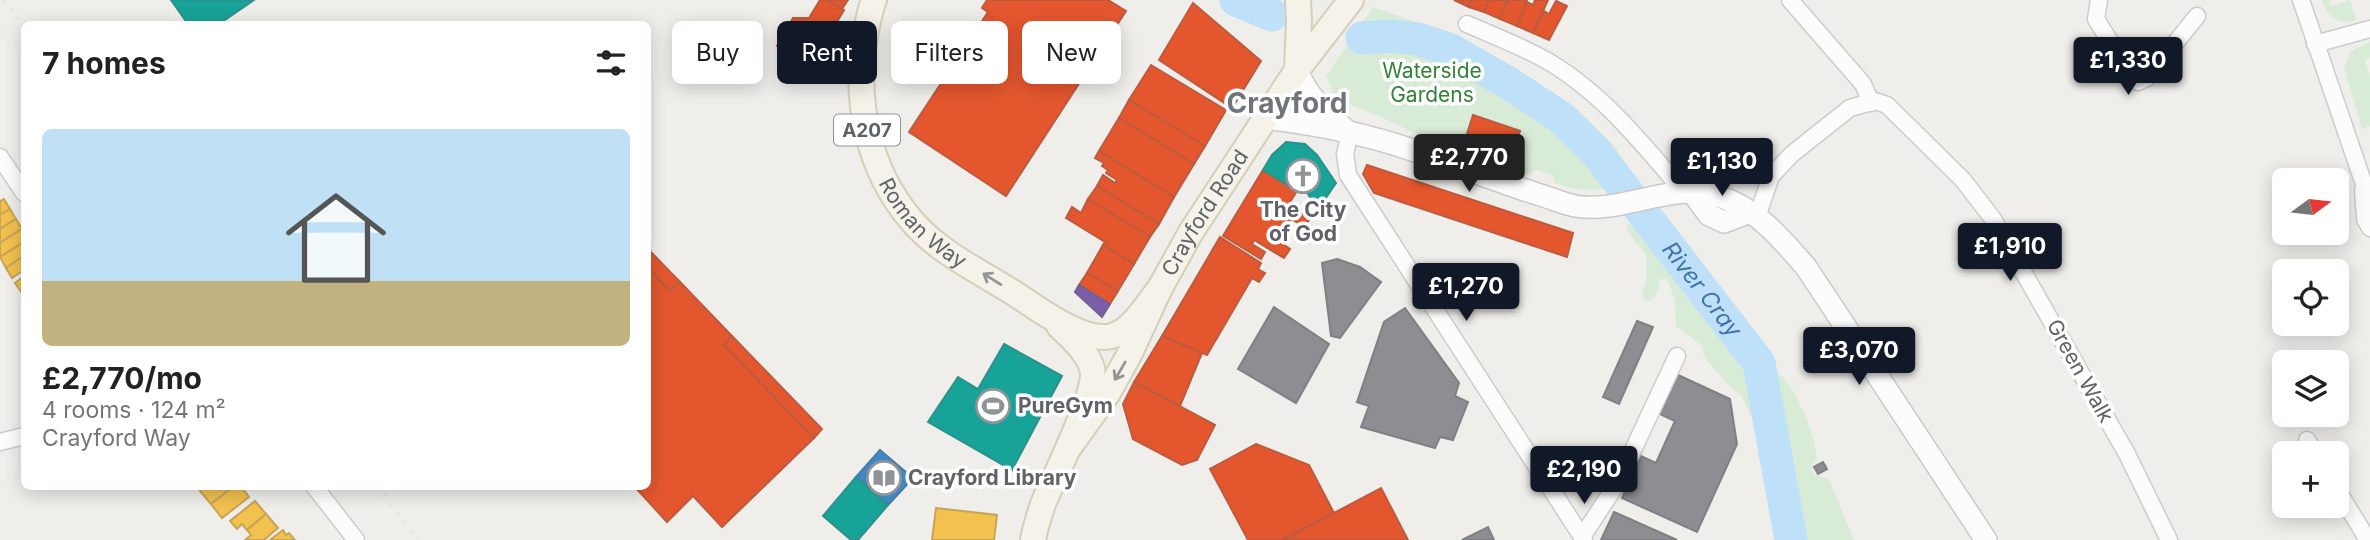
<!DOCTYPE html>
<meta charset="utf-8">
<style>
body{margin:0;font-family:Inter,sans-serif;background:#f6f6f6;color:#222;height:100vh;display:flex;flex-direction:column;font-size:26px;white-space:nowrap}
*{box-sizing:border-box;margin:0}
p{font-size:23px;color:#767676}
.icon{flex:none;width:38px;height:38px;fill:none;stroke:currentColor;stroke-width:2;stroke-linecap:round;stroke-linejoin:round}
.map{position:relative;flex:1;overflow:hidden}
.side{position:absolute;left:21px;top:21px;width:630px;height:469px;display:flex;flex-direction:column;background:#fff;border-radius:10px;box-shadow:0 4px 18px #0003}
.side>*{flex:none}
.hud{position:absolute;left:672px;top:21px;width:665px;height:63px;display:flex;gap:14px}
.needle{width:46px;rotate:75deg}
.fabs{position:absolute;left:2272px;top:168px;display:grid;gap:14px}
.fabs a{display:grid;place-items:center;width:77px;height:77px;border-radius:10px;background:#fff;box-shadow:0 4px 18px #0003;font-size:35px}
.price{position:absolute;translate:-50% -60px;padding:0 16px;border-radius:7px;background:#111827;color:#fff;font-size:23px;line-height:46px;filter:drop-shadow(0 2px 4px #0008)}
.price::after{content:'';position:absolute;left:50%;top:42px;width:21px;height:16px;margin-left:-10px;background:inherit;clip-path:polygon(0 0,100% 0,50% 100%)}
.price.on{background:#222;color:#fff}
ul{padding:0;list-style:none}
li{display:grid;align-content:center;gap:14px;height:371px;padding:0 21px}
li span{display:grid;place-items:center;height:217px;border-radius:10px;color:#555}
li>.icon{margin-inline-start:auto}
span .icon{width:126px;height:126px;fill:#fffc;stroke-width:1}
li b{font-size:30px}
h2{display:flex;justify-content:space-between;align-items:center;height:84px;padding:0 21px;font-size:30px}
.tag{padding:0 24px;border-radius:10px;background:#fff;box-shadow:0 4px 18px #0003;font-size:24px;line-height:63px}
.tag.on{background:#111827;color:#fff}
.map>svg:first-child{display:block}
</style>
<div class="map">
<svg width="2370" height="540" viewBox="0 0 2370 540">
<rect width="100%" height="100%" fill="#efeeea"/>
<g fill="#d8ebd6">
<path d="M 2322,0 L 2329,0 L 2331,6 L 2350,0 L 2356,20 C 2338,26 2327,17 2322,0 Z"/>
<path d="M 1373,7 L 1459,37 L 1563,99 L 1577,111 L 1575,113 L 1583,121 L 1586,119 L 1613,144 L 1638,182 C 1604,189 1589,195 1555,183 L 1553,175 L 1535,170 L 1530,175 L 1442,146 L 1381,117 L 1336,99 L 1326,76 Z"/>
<path d="M 2370,42 L 2370,58 L 2365,60 L 2370,77 L 2370,126 L 2362,129 L 2344,68 L 2351,51 Z"/>
<path d="M 1635,220 L 1660,222 L 1675,231 L 1680,254 L 1717,293 L 1721,320 C 1742,329 1748,352 1765,367 C 1769,370 1775,371 1780,375 C 1797,390 1816,436 1817,459 L 1812,466 L 1814,475 L 1829,479 L 1854,540 L 1776,540 L 1776,515 L 1758,454 L 1755,425 L 1741,395 L 1731,388 L 1705,358 L 1701,345 L 1676,326 L 1675,300 L 1667,279 L 1660,279 C 1658,291 1658,298 1646,302 L 1642,294 L 1646,281 L 1646,255 L 1627,231 L 1627,226 Z"/>
</g>
<g fill="#f2c14e" stroke="#c6a556" stroke-width="2">
<path d="M 4,199 L 10,209 L 0,215 L 0,201 Z"/>
<path d="M 10,209 L 16,219 L 0,229 L 0,215 Z"/>
<path d="M 16,219 L 22,229 L 0,243 L 0,229 Z"/>
<path d="M 22,229 L 24,242 L 0,257 L 0,243 Z"/>
<path d="M 24,242 L 24,256 L 6,268 L 0,257 Z"/>
<path d="M 24,256 L 24,270 L 12,278 L 6,268 Z"/>
<path d="M 24,276 L 24,292 L 22,293 L 15,283 Z"/>
<path d="M 205,486 L 234,486 L 211,504 L 200,491 Z"/>
<path d="M 234,486 L 241,486 L 249,497 L 222,518 L 211,504 Z"/>
<path d="M 255,501 L 266,514 L 247,530 L 242,524 L 237,529 L 230,521 Z"/>
<path d="M 936,508 L 997,515 L 994,540 L 932,540 Z"/>
<path d="M 266,514 L 278,528 L 264,540 L 245,540 L 251,535 L 247,530 Z"/>
<path d="M 283,530 L 286,535 L 289,533 L 295,540 L 270,540 Z"/>
</g>
<g fill="#e4572e" stroke="#bc5b3f" stroke-width="2">
<path d="M 820,0 L 828,0 L 844,10 L 831,32 L 838,45 L 821,73 L 777,46 L 793,18 L 809,18 Z"/>
<path d="M 828,0 L 848,0 L 842,9 Z"/>
<path d="M 987,0 L 1108,0 L 1126,11 L 1006,196 L 909,132 L 988,12 L 982,8 Z"/>
<path d="M 1454,0 L 1471,0 L 1469,7 Z"/>
<path d="M 1471,0 L 1489,0 L 1484,12 L 1469,7 Z"/>
<path d="M 1489,0 L 1508,0 L 1500,19 L 1484,12 Z"/>
<path d="M 1508,0 L 1527,0 L 1517,26 L 1500,19 Z"/>
<path d="M 1535,0 L 1548,0 L 1533,33 L 1517,26 L 1527,2 L 1533,5 Z"/>
<path d="M 1556,1 L 1567,6 L 1549,40 L 1533,33 L 1544,11 L 1549,14 Z"/>
<path d="M 1193,3 L 1261,61 L 1232,108 L 1159,60 Z"/>
<path d="M 1151,65 L 1226,110 L 1205,146 L 1129,100 Z"/>
<path d="M 1129,100 L 1205,146 L 1194,164 L 1119,118 Z"/>
<path d="M 1473,115 L 1520,131 L 1513,153 L 1466,137 Z"/>
<path d="M 1119,118 L 1194,164 L 1174,197 L 1099,151 Z"/>
<path d="M 1099,151 L 1174,197 L 1159,224 L 1097,186 L 1103,175 L 1115,183 L 1117,180 L 1106,173 L 1108,170 L 1102,166 L 1104,163 L 1095,158 Z"/>
<path d="M 1367,165 L 1573,233 L 1567,257 L 1374,193 L 1363,174 Z"/>
<path d="M 1263,170 L 1297,191 L 1290,202 L 1311,216 L 1305,227 L 1291,219 L 1281,232 L 1277,240 L 1290,249 L 1284,258 L 1254,240 L 1252,244 L 1265,252 L 1261,259 L 1223,236 Z"/>
<path d="M 1097,186 L 1159,224 L 1150,237 L 1088,199 Z"/>
<path d="M 1088,199 L 1150,237 L 1134,264 L 1103,245 L 1105,242 L 1066,218 L 1072,207 L 1081,213 Z"/>
<path d="M 1220,237 L 1261,263 L 1258,269 L 1265,273 L 1259,282 L 1252,278 L 1207,355 L 1162,336 Z"/>
<path d="M 1103,245 L 1134,264 L 1118,291 L 1087,273 Z"/>
<path d="M 648,249 L 680,282 L 670,291 L 648,268 Z"/>
<path d="M 648,268 L 670,291 L 680,282 L 732,336 L 724,345 L 814,438 L 722,527 L 693,496 L 667,522 L 634,486 L 648,486 Z"/>
<path d="M 1087,273 L 1118,291 L 1110,304 L 1079,285 Z"/>
<path d="M 732,336 L 822,429 L 814,438 L 724,345 Z"/>
<path d="M 1162,336 L 1202,353 L 1180,406 L 1134,382 Z"/>
<path d="M 1134,382 L 1215,425 L 1197,460 L 1182,465 L 1133,439 L 1123,404 Z"/>
<path d="M 1256,444 L 1309,465 L 1334,513 L 1283,540 L 1248,540 L 1210,469 Z"/>
<path d="M 1381,488 L 1408,540 L 1283,540 L 1334,513 Z"/>
</g>
<path fill="#7b5ea7" stroke="#736094" stroke-width="2" d="M 1079,285 L 1110,304 L 1102,317 L 1075,292 Z"/>
<path fill="#3f88c5" stroke="#497da9" stroke-width="2" d="M 880,450 L 913,478 L 888,505 L 856,477 Z"/>
<g fill="#17a398" stroke="#2d908a" stroke-width="2">
<path d="M 171,0 L 254,0 L 219,24 L 188,24 Z"/>
<path d="M 1286,142 L 1305,144 L 1317,155 L 1336,183 L 1321,205 L 1310,197 L 1302,185 L 1297,191 L 1263,170 L 1272,155 Z"/>
<path d="M 1004,344 L 1062,376 L 1012,470 L 928,422 L 958,377 L 978,389 Z"/>
<path d="M 856,477 L 888,505 L 858,540 L 851,540 L 823,516 Z"/>
</g>
<g fill="#8d8d92" stroke="#7f8085" stroke-width="2">
<path d="M 1337,259 L 1360,267 L 1381,282 L 1340,338 L 1331,336 L 1322,263 Z"/>
<path d="M 1274,307 L 1329,344 L 1296,403 L 1238,369 Z"/>
<path d="M 1405,308 L 1459,383 L 1455,396 L 1468,402 L 1453,440 L 1440,437 L 1435,448 L 1361,427 L 1369,406 L 1357,402 L 1384,322 Z"/>
<path d="M 1637,321 L 1653,327 L 1619,404 L 1603,397 Z"/>
<path d="M 1678,375 L 1730,399 L 1737,444 L 1697,532 L 1622,498 L 1641,456 L 1656,463 L 1675,421 L 1660,414 Z"/>
<path d="M 1823,462 L 1827,469 L 1818,474 L 1814,467 Z"/>
<path d="M 1614,512 L 1677,540 L 1601,540 Z"/>
<path d="M 1488,527 L 1494,540 L 1462,540 Z"/>
</g>
<g fill="none" stroke-linecap="round" stroke-linejoin="round">
<g stroke="#bfe0f9" stroke-width="33">
<path d="M 1236,0 L 1272,15"/>
<path id="s1" d="M 1362,38 L 1389,36 L 1418,39 L 1451,50 L 1510,84 L 1562,118 L 1596,152 L 1759,363 L 1791,540"/>
</g>
<g stroke="#cbcccc" stroke-width="19">
<g id="minor">
<path d="M 1790,0 L 1863,84 L 1871,103"/>
<path d="M 2099,0 L 2096,19 L 2130,74 L 2138,82 L 2147,78 L 2197,16"/>
<path d="M 2301,0 L 2370,202"/>
<path d="M 1467,24 C 1492,35 1518,45 1542,58 C 1599,89 1641,142 1683,191"/>
<path d="M 2315,44 L 2370,29"/>
<path d="M 1350,133 L 1345,154 L 1348,175 L 1584,540"/>
<path d="M 0,157 L 24,193"/>
<path d="M 2363,190 L 2365,219 L 2370,228"/>
<path d="M 1757,217 L 1771,176 L 1792,154 L 1850,108 L 1875,101 L 1887,105 L 1963,180 L 1993,219 L 2127,454 L 2169,540"/>
<path d="M 2307,440 L 2315,453"/>
<path d="M 0,442 L 24,436"/>
<path d="M 314,486 L 356,540"/>
<path d="M 2336,488 L 2368,540"/>
<path d="M 1582,537 L 1618,482 L 1677,356"/>
</g>
</g>
<g stroke="#cacacb" stroke-width="24">
<g id="secondary">
<path d="M 1297,70 C 1307,96 1325,112 1346,130"/>
<path d="M 1265,118 C 1315,124 1367,134 1415,151 C 1455,165 1494,180 1534,193 C 1548,197 1561,203 1575,206 C 1627,215 1677,175 1731,201 C 1762,215 1784,242 1806,267 L 1986,540"/>
<path d="M 1692,192 L 1709,215 L 1724,222 L 1750,212"/>
</g>
</g>
<g stroke="#d7ceb8" stroke-width="28">
<g id="primary">
<path id="s2" d="M 874,0 C 870,10 868,21 866,31 C 853,97 867,169 912,221 C 940,254 985,274 1020,297 C 1042,312 1085,343 1112,336 C 1133,330 1147,304 1160,288"/>
<path d="M 1297,70 L 1299,21 L 1298,0"/>
<path id="s3" d="M 1070,446 L 1108,393 L 1129,355 L 1160,288 L 1191,232 L 1297,70 L 1351,0"/>
<path d="M 1033,540 C 1035,528 1039,516 1043,504 C 1053,479 1099,390 1092,368 C 1087,351 1071,338 1059,326"/>
</g>
</g>
<use href="#minor" stroke="#fdfcfc" stroke-width="16"/>
<use href="#secondary" stroke="#fdfcfc" stroke-width="21"/>
<use href="#primary" stroke="#f4f2e9" stroke-width="24"/>
<g stroke="#e4e4e4" stroke-width="5" stroke-dasharray="2 9" stroke-linecap="butt">
<path d="M 4,0 L 24,26"/>
<path d="M 378,486 L 418,540"/>
</g>
</g>
<defs><path id="oneway-shaft" d="M-6 0H5M1.5-3L5.5 0L1.5 3" fill="none" stroke-width="1.6" stroke-linecap="round" stroke-linejoin="round" transform="scale(1.75)"/></defs>
<g stroke="#939595">
<use href="#oneway-shaft" transform="translate(992 279) rotate(-148)"/>
<use href="#oneway-shaft" transform="translate(1120 371) rotate(120)"/>
</g>
<defs>
<g id="church-ring" transform="scale(1.75)"><circle r="9.5" fill="#fff" stroke="#919496" stroke-width="1.5"/><path d="M-1.2-6h2.4v3.5h3.3v2.4h-3.3V6h-2.4V-.1h-3.3v-2.4h3.3Z" fill="#919496"/></g>
<g id="stadium-ring" transform="scale(1.75)"><circle r="9.5" fill="#fff" stroke="#919496" stroke-width="1.5"/><path d="M0-5a6.5 5 0 1 0 0 10a6.5 5 0 1 0 0-10ZM-3.5-1.8h7v3.6h-7Z" fill="#919496"/></g>
<g id="library-ring" transform="scale(1.75)"><circle r="9.5" fill="#fff" stroke="#919496" stroke-width="1.5"/><path d="M-6-4Q-3-5.5-.7-3.5V5Q-3 3-6 4ZM6-4Q3-5.5 .7-3.5V5Q3 3 6 4Z" fill="#919496"/></g>
</defs>
<g fill-rule="evenodd">
<use href="#church-ring" x="1303" y="176"/>
<use href="#stadium-ring" x="993" y="406"/>
<use href="#library-ring" x="884" y="478"/>
</g>
<g text-anchor="middle" stroke-width="7" stroke-linejoin="round" paint-order="stroke">
<rect fill="#fff" stroke="#8f9295" stroke-width="2" x="834" y="114.5" width="66" height="31" rx="5"/>
<g font-size="19" font-weight="bold" fill="#5f6368">
<text x="867" y="137">A207</text>
</g>
<g font-size="21" fill="#348238" stroke="#fff">
<text x="1432" y="78">Waterside<tspan x="1432" dy="24">Gardens</tspan></text>
</g>
<g font-size="21" font-weight="bold" fill="#5f6368" stroke="#fff" text-anchor="start">
<text x="1303" y="217" text-anchor="middle">The City<tspan x="1303" dy="24">of God</tspan></text>
<text x="1018" y="413">PureGym</text>
<text x="908" y="485">Crayford Library</text>
</g>
<g font-size="21" fill="#5f6368" stroke="#fff">
<text dy="7" stroke="none"><textPath href="#s3" startOffset="270">Crayford Road</textPath></text>
<text dy="7" stroke="none"><textPath href="#s2" startOffset="243">Roman Way</textPath></text>
<text transform="translate(2080 371) rotate(61)" y="7">Green Walk</text>
</g>
<g font-size="23" font-style="italic" fill="#4174aa" stroke="#fff">
<text dy="8" stroke="none"><textPath href="#s1" startOffset="443">River Cray</textPath></text>
</g>
<g font-size="28" font-weight="bold" fill="#70757a" stroke="#fff">
<text x="1287" y="113">Crayford</text>
</g>
</g>
</svg>
<div class="fabs">
<a><svg class="needle" viewBox="-14 -14 28 28"><path d="M0-13l5 13h-10z" fill="#e53935"/><path d="M0 13l5-13h-10z" fill="#767676"/></svg></a>
<a><svg class="icon" aria-label="locate" viewBox="0 0 24 24"><circle cx="12" cy="12" r="6"/><path d="M12 2v4M12 18v4M2 12h4M18 12h4"/></svg></a>
<a><svg class="icon" aria-label="layers" viewBox="0 0 24 24"><path d="M12 4l9 5-9 5-9-5zM3 14l9 5 9-5"/></svg></a>
<a>+</a>
</div>
<b class="price" style="left:2128px;top:97px">£1,330</b>
<b class="price on" style="left:1469px;top:194px">£2,770</b>
<b class="price" style="left:1722px;top:198px">£1,130</b>
<b class="price" style="left:2010px;top:283px">£1,910</b>
<b class="price" style="left:1466px;top:323px">£1,270</b>
<b class="price" style="left:1859px;top:387px">£3,070</b>
<b class="price" style="left:1584px;top:506px">£2,190</b>
<div class="hud">
<a class="tag">Buy</a>
<a class="tag on">Rent</a>
<a class="tag">Filters</a>
<a class="tag">New</a>
</div>
<section class="side">
<h2>7 homes<svg class="icon" aria-label="filters" viewBox="0 0 24 24"><path d="M4 7h16M4 17h16"/><circle cx="9" cy="7" r="2"/><circle cx="15" cy="17" r="2"/></svg></h2>
<ul>
<li><span style="background:linear-gradient(#bfe0f5 70%,#c2b280 0)"><svg class="icon" aria-label="home" viewBox="0 0 24 24"><path d="M3 11l9-7 9 7M6 9v11h12V9"/></svg></span><div><b>£2,770/mo</b><p>4 rooms · 124 m²</p><p>Crayford Way</p></div></li>
</ul>
</section>
</div>
